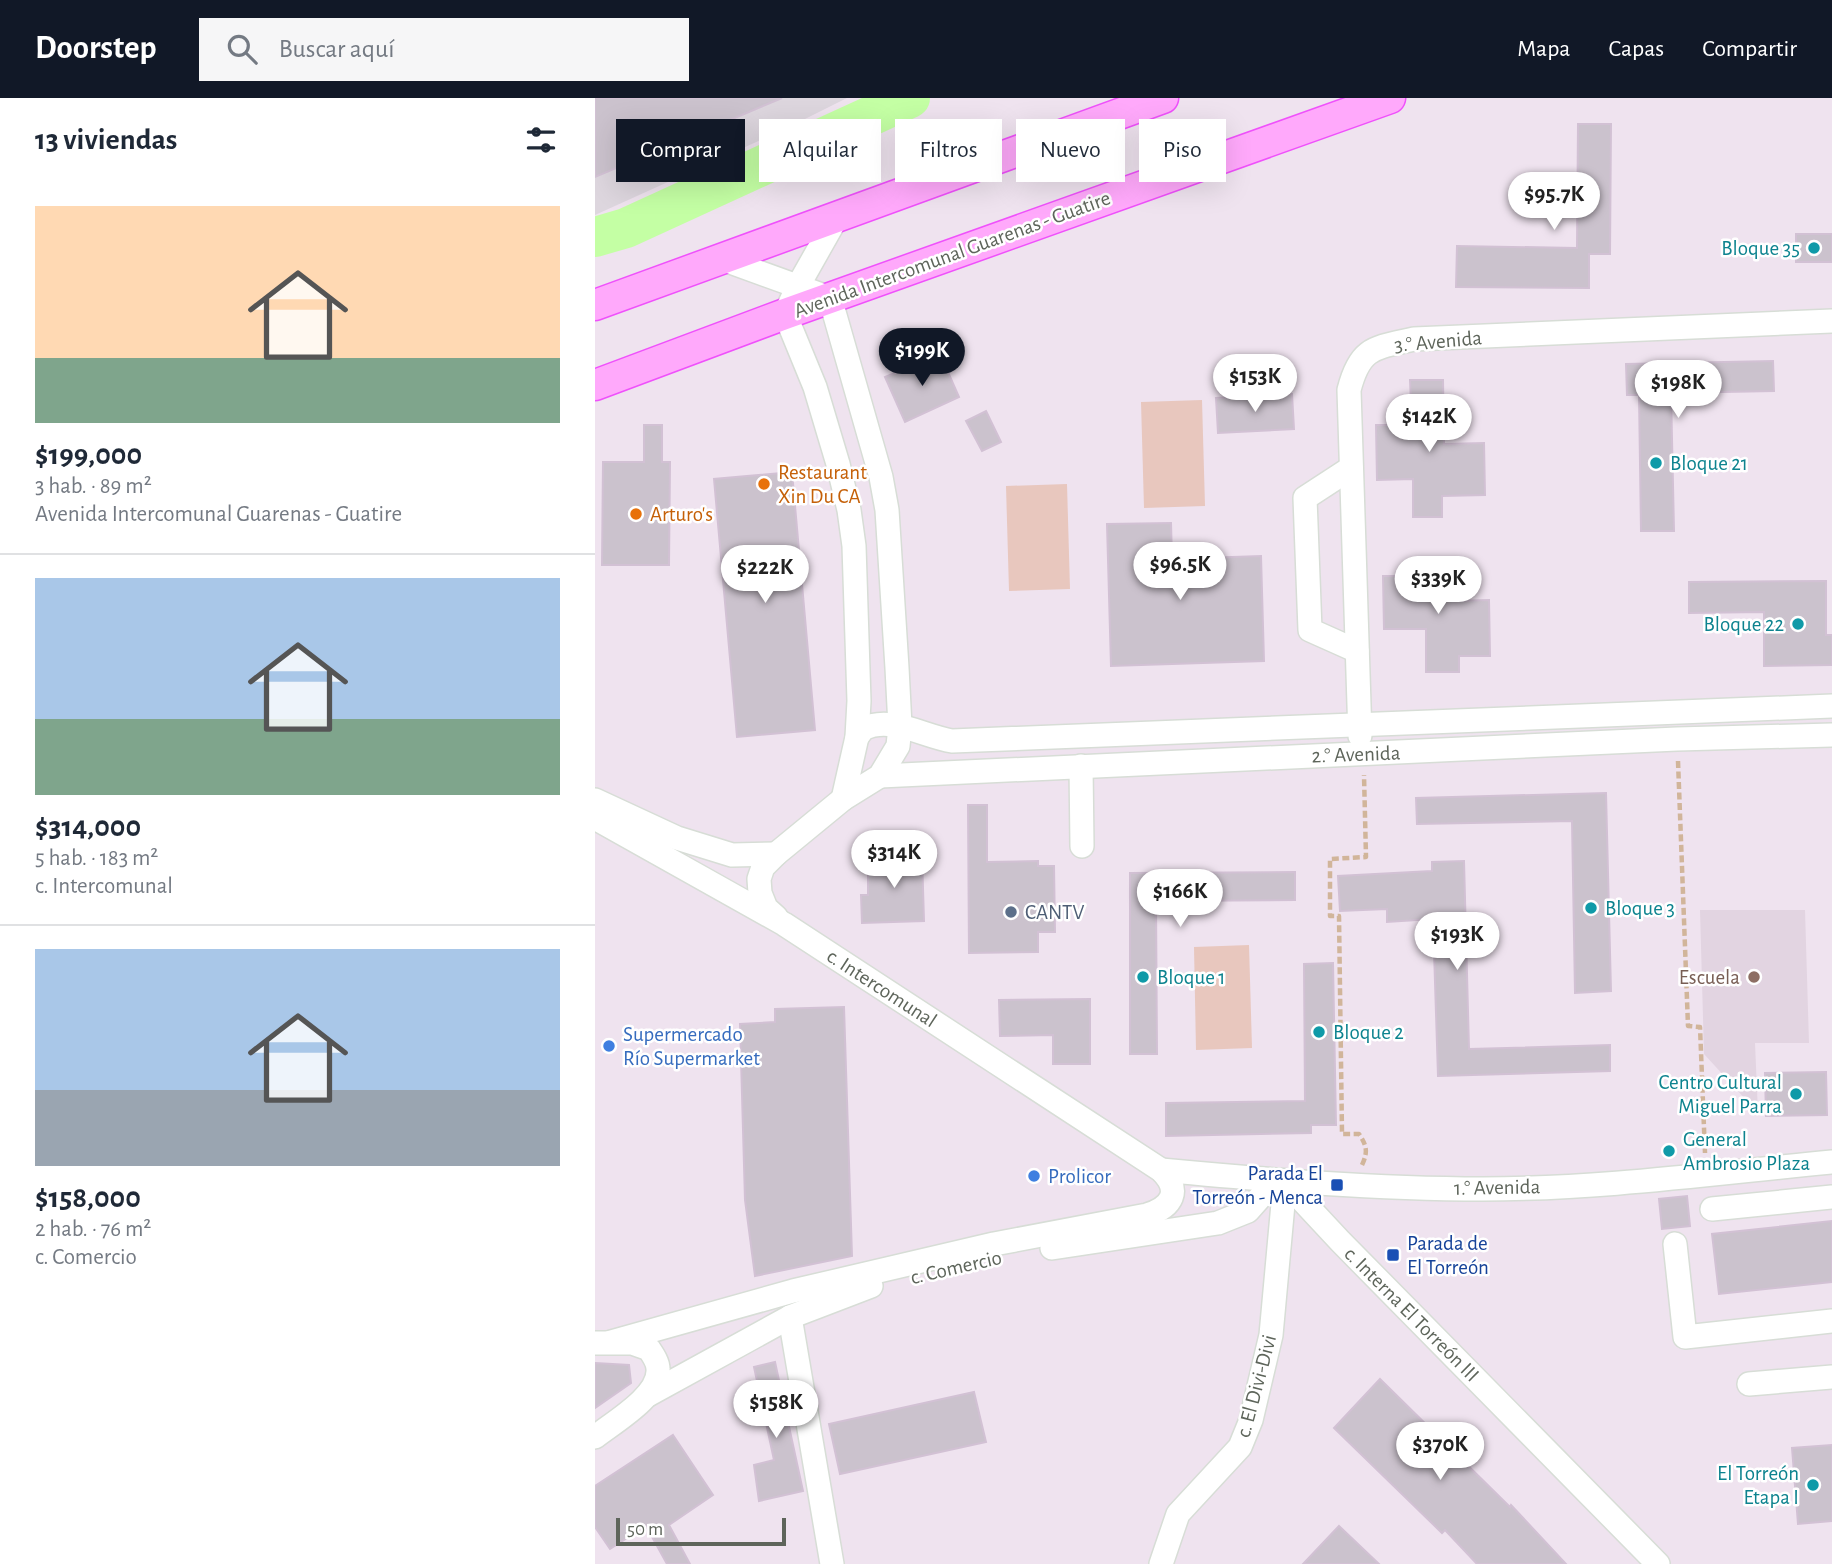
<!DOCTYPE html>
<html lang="es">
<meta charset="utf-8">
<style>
body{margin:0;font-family:"Alegreya Sans",sans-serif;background:#f6f6f7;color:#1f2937;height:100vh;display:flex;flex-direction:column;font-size:26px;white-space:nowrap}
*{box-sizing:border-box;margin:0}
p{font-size:23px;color:#747a83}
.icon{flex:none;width:38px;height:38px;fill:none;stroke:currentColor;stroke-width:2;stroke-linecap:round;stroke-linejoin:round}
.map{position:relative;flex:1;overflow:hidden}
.sheet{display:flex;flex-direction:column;background:#fff;width:595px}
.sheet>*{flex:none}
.top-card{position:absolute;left:21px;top:21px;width:665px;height:63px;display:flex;gap:14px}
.scale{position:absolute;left:21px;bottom:18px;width:170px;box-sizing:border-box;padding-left:7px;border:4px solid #5e655b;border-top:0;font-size:19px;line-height:24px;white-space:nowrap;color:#5e655b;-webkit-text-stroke:5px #fff;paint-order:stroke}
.price{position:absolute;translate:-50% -60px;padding:0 16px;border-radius:24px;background:#fff;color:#222;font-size:23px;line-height:46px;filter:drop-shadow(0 2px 4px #0008)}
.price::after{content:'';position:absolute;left:50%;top:42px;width:21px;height:16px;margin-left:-10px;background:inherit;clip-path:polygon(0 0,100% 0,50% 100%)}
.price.active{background:#111827;color:#fff}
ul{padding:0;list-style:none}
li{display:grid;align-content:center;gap:14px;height:371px;padding:0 35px}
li+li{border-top:2px solid #e0e1e3}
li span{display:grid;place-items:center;height:217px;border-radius:0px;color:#555}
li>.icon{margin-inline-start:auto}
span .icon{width:126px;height:126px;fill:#fffc;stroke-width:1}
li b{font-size:30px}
h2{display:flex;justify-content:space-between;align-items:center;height:84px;padding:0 35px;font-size:30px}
.chip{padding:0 24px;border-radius:0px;background:#fff;box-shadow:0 7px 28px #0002;font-size:24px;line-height:63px}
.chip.active{background:#111827;color:#fff}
header{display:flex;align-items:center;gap:42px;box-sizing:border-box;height:98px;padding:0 35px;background:#111827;color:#fff}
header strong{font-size:33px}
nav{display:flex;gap:38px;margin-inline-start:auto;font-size:24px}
.search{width:490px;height:63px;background:#f6f6f7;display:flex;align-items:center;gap:18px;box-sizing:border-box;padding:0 24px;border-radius:0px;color:#747a83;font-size:26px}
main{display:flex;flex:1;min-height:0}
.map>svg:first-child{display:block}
</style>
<header>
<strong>Doorstep</strong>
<div class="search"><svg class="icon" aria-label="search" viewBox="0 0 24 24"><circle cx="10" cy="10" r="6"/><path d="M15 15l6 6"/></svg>Buscar aquí</div>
<nav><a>Mapa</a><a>Capas</a><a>Compartir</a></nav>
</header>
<main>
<section class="sheet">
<h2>13 viviendas<svg class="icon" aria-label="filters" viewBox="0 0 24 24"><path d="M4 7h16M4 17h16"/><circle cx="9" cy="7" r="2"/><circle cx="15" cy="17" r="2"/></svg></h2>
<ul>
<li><span style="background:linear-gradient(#ffd9b3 70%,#7fa58c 0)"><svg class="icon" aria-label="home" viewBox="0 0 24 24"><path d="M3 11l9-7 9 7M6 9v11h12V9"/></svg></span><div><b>$199,000</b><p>3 hab. · 89 m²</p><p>Avenida Intercomunal Guarenas - Guatire</p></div></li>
<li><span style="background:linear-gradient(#a9c7e8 65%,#7fa58c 0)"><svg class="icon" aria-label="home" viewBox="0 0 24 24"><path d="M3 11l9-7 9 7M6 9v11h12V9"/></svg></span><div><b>$314,000</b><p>5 hab. · 183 m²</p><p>c. Intercomunal</p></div></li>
<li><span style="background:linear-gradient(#a9c7e8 65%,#9aa5b1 0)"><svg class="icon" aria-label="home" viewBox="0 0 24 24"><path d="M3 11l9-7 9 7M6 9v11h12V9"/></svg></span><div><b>$158,000</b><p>2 hab. · 76 m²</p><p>c. Comercio</p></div></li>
</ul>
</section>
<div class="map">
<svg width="1237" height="1466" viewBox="0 0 1237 1466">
<rect width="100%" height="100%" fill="#efe3ef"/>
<path fill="#ddd6de" d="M 0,0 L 252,0 L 190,31 L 0,117 Z"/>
<path fill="#e2d4e1" d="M 1105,812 L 1210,812 L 1214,945 L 1160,945 L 1163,1015 L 1109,956 Z"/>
<g fill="#e8c7be">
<path d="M 607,302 L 610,408 L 549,410 L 546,304 Z"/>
<path d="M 472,386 L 475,491 L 414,493 L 411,388 Z"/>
<path d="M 654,847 L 657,950 L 601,952 L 599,849 Z"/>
</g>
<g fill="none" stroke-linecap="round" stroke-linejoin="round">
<path stroke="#c4ffa4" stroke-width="40" d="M 0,139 L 31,130 L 315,0"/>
</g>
<g fill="#cbc2cd" stroke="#d2c1d4" stroke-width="2">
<path d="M 0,0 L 187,0 L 0,79 Z"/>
<path d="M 983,26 L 1016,26 L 1015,156 L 994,156 L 994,190 L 861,189 L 862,148 L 982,150 Z"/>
<rect x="1201" y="136" width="36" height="28"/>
<path d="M 345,256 L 364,299 L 310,324 L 290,279 Z"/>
<path d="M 1178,263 L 1179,293 L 1076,295 L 1079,433 L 1046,433 L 1044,297 L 1032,297 L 1031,266 Z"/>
<path d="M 815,282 L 848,282 L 849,346 L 889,345 L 890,397 L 847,398 L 847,419 L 818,419 L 818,381 L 782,382 L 781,327 L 817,327 Z"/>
<path d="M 697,296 L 699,331 L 623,335 L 621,300 Z"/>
<path d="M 391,313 L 406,344 L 387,353 L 371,323 Z"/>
<path d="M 49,327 L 67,327 L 67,364 L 75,364 L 74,467 L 7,467 L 8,364 L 49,364 Z"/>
<path d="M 197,374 L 220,632 L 142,639 L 119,381 Z"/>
<path d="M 576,425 L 577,461 L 666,458 L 669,563 L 516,568 L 512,426 Z"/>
<path d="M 830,464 L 859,464 L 859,503 L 894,502 L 895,558 L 864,558 L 864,574 L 831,574 L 831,531 L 789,531 L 788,478 L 830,478 Z"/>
<path d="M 1231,483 L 1231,537 L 1237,537 L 1237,567 L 1169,568 L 1169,514 L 1094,515 L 1094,484 Z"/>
<path d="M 1011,695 L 1016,893 L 980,895 L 977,723 L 822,726 L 821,700 Z"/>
<path d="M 373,707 L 392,707 L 392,764 L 443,763 L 443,768 L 459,768 L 460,834 L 443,834 L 443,854 L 374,855 Z"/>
<path d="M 327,758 L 329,823 L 267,825 L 266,797 L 273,797 L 273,759 Z"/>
<path d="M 869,763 L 874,951 L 1015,947 L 1015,973 L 843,978 L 838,821 L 792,824 L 792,811 L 745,813 L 743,778 L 837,773 L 837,764 Z"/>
<path d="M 700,774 L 700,802 L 561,803 L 562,956 L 535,956 L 535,775 Z"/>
<path d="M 738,865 L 741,1027 L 716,1027 L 716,1035 L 571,1038 L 571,1005 L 710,1003 L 709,866 Z"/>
<path d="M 495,901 L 495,966 L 458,966 L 458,937 L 405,938 L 404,902 Z"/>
<path d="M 249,909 L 257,1158 L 160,1178 L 150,1102 L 145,926 L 180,924 L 180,911 Z"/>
<path d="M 1231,974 L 1232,1017 L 1171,1018 L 1170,975 Z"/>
<path d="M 1092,1098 L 1095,1128 L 1067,1131 L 1064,1101 Z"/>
<path d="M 1237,1123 L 1237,1184 L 1124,1196 L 1117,1136 Z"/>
<path d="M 180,1264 L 208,1393 L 164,1403 L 159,1367 L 179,1362 L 159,1269 Z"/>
<path d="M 0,1265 L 34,1267 L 36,1285 L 0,1310 Z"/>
<path d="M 785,1281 L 915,1409 L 916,1407 L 971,1466 L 882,1466 L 850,1432 L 847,1435 L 739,1330 Z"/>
<path d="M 379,1294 L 391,1344 L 245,1376 L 234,1326 Z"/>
<path d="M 78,1337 L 118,1397 L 74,1427 L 95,1466 L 72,1466 L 51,1428 L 15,1451 L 0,1429 L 0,1388 Z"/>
<path d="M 1237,1347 L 1237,1423 L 1203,1426 L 1197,1350 Z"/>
<path d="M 744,1428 L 784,1466 L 708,1466 Z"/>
</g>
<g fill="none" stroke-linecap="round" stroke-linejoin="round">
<g stroke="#d7ddd6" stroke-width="26">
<g id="minor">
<path d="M 242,119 L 203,188 L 190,216 L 220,289 L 243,366 L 254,412 L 259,448 L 264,603 L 262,639 L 248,701"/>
<path d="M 127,161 L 235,200 L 286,379 L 292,412 L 302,570 L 305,628 L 303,648 L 285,678 L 248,701 L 181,756 L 168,769 L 164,781 L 165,795 L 171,810 L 181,819"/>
<path d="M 756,370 L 710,400 L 715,532 L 762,553"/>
<path d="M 765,638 L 754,292 C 765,249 779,250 819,241 L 1237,223"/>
<path d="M 262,639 L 268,631 C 295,617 328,638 357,643 L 1237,608"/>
<path d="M 486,668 L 487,748"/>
<path d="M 285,678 L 1082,641 L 1237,637"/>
<path d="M 0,702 L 82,740 L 137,757 L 181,756"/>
<path d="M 0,720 L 189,826 L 566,1072 C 587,1093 577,1109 552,1117 L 399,1146 L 198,1193 L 16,1244"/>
<path d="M 566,1072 C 673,1082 780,1091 888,1091 C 1005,1091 1121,1075 1237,1064"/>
<path d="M 690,1084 L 745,1143 L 1063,1466"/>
<path d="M 1117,1111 L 1237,1099"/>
<path d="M 1080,1146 L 1090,1239 L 1237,1223"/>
<path d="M 457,1150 L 623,1125 L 653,1113 L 668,1096 L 671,1082"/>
<path d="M 195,1219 L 237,1466"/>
<path d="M 0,1245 L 37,1245 L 54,1251 C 58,1257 63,1264 63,1271 C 65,1298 19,1324 0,1339"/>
<path d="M 1154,1286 L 1237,1279"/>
<path d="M 53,1297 L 195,1219 L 276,1188"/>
<path d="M 566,1466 L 583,1416 L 645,1349 L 656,1322 L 676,1237 L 690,1084"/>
</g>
</g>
<g stroke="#ef51fb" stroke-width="33">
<g id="major">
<path d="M 0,207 L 568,0"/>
<path d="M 0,287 L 190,216 L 795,0"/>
</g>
</g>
<g stroke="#d1b59a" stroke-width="4.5" stroke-dasharray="7 3.5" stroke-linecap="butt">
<path d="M 1083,663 L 1093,928 L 1105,929 L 1110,1055"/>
<path d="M 767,1067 C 773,1054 772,1048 764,1036 L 747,1036 L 744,818 L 735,818 L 735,761 L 771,759 L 769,677"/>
</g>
<use href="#minor" stroke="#fff" stroke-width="23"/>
<use href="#major" stroke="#ffa9fb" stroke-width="30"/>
</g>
<g fill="#0f9aa8" stroke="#fff" stroke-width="2.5">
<circle cx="1219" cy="150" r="7"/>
<circle cx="1061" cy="365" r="7"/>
<circle cx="1203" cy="526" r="7"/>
<circle cx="996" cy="810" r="7"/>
<circle cx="548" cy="879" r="7"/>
<circle cx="724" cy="934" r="7"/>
<circle cx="1201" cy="996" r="7"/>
<circle cx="1074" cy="1053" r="7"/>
<circle cx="1218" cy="1387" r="7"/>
</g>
<g fill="#e8710a" stroke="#fff" stroke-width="2.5">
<circle cx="169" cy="386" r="7"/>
<circle cx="41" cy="416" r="7"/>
</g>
<circle fill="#5c6f8a" stroke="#fff" stroke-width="2.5" cx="416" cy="814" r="7"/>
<circle fill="#8d6e63" stroke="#fff" stroke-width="2.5" cx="1159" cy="879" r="7"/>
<g fill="#3f7fe0" stroke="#fff" stroke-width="2.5">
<circle cx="14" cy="948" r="7"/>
<circle cx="439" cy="1078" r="7"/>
</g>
<g fill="#1a4fb4" stroke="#fff" stroke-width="2.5">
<rect x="735" y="1080" width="14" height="14" rx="3.5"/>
<rect x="791" y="1150" width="14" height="14" rx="3.5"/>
</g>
<g text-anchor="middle" stroke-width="5" stroke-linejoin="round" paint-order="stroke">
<g font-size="21" fill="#0d838f" stroke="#fff" text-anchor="start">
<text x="1205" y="157" text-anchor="end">Bloque 35</text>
<text x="1075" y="372">Bloque 21</text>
<text x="1189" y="533" text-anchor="end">Bloque 22</text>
<text x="1010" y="817">Bloque 3</text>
<text x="562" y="886">Bloque 1</text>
<text x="738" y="941">Bloque 2</text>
<text x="1187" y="991" text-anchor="end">Centro Cultural<tspan x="1187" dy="24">Miguel Parra</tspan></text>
<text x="1088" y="1048">General<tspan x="1088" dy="24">Ambrosio Plaza</tspan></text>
<text x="1204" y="1382" text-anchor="end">El Torreón<tspan x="1204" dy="24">Etapa I</tspan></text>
</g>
<g font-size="21" fill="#5e655b" stroke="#fff">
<text transform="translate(357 156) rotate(-20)" y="7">Avenida Intercomunal Guarenas - Guatire</text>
<text transform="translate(843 243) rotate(-5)" y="7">3.° Avenida</text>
<text transform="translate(761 656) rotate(-2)" y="7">2.° Avenida</text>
<text transform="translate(287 890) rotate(33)" y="7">c. Intercomunal</text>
<text transform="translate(902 1089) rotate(-1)" y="7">1.° Avenida</text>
<text transform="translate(361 1169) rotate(-13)" y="7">c. Comercio</text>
<text transform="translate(817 1216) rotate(45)" y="7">c. Interna El Torreón III</text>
<text transform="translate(661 1288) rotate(-75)" y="7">c. El Divi-Divi</text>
</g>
<g font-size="21" fill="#c56008" stroke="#fff" text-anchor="start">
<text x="183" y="381">Restaurant<tspan x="183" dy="24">Xin Du CA</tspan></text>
<text x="55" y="423">Arturo's</text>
</g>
<g font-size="21" fill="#4e5e75" stroke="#fff" text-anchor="start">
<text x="430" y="821">CANTV</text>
</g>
<g font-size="21" fill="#785e54" stroke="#fff" text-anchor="end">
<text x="1145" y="886">Escuela</text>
</g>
<g font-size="21" fill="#366cbe" stroke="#fff" text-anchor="start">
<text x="28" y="943">Supermercado<tspan x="28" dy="24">Río Supermarket</tspan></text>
<text x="453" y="1085">Prolicor</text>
</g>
<g font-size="21" fill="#164399" stroke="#fff" text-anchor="end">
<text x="728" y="1082">Parada El<tspan x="728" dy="24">Torreón - Menca</tspan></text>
<text x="812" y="1152" text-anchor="start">Parada de<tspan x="812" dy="24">El Torreón</tspan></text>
</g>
</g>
</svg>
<div class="scale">50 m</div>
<b class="price" style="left:959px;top:134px">$95.7K</b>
<b class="price active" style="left:327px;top:290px">$199K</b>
<b class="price" style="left:660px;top:316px">$153K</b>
<b class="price" style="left:1083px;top:322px">$198K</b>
<b class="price" style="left:834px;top:356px">$142K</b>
<b class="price" style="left:585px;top:504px">$96.5K</b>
<b class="price" style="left:170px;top:507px">$222K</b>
<b class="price" style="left:843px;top:518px">$339K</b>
<b class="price" style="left:299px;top:792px">$314K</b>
<b class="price" style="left:585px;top:831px">$166K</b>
<b class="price" style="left:862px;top:874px">$193K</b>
<b class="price" style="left:181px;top:1342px">$158K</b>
<b class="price" style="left:845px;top:1384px">$370K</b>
<div class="top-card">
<a class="chip active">Comprar</a>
<a class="chip">Alquilar</a>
<a class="chip">Filtros</a>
<a class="chip">Nuevo</a>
<a class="chip">Piso</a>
</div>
</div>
</main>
